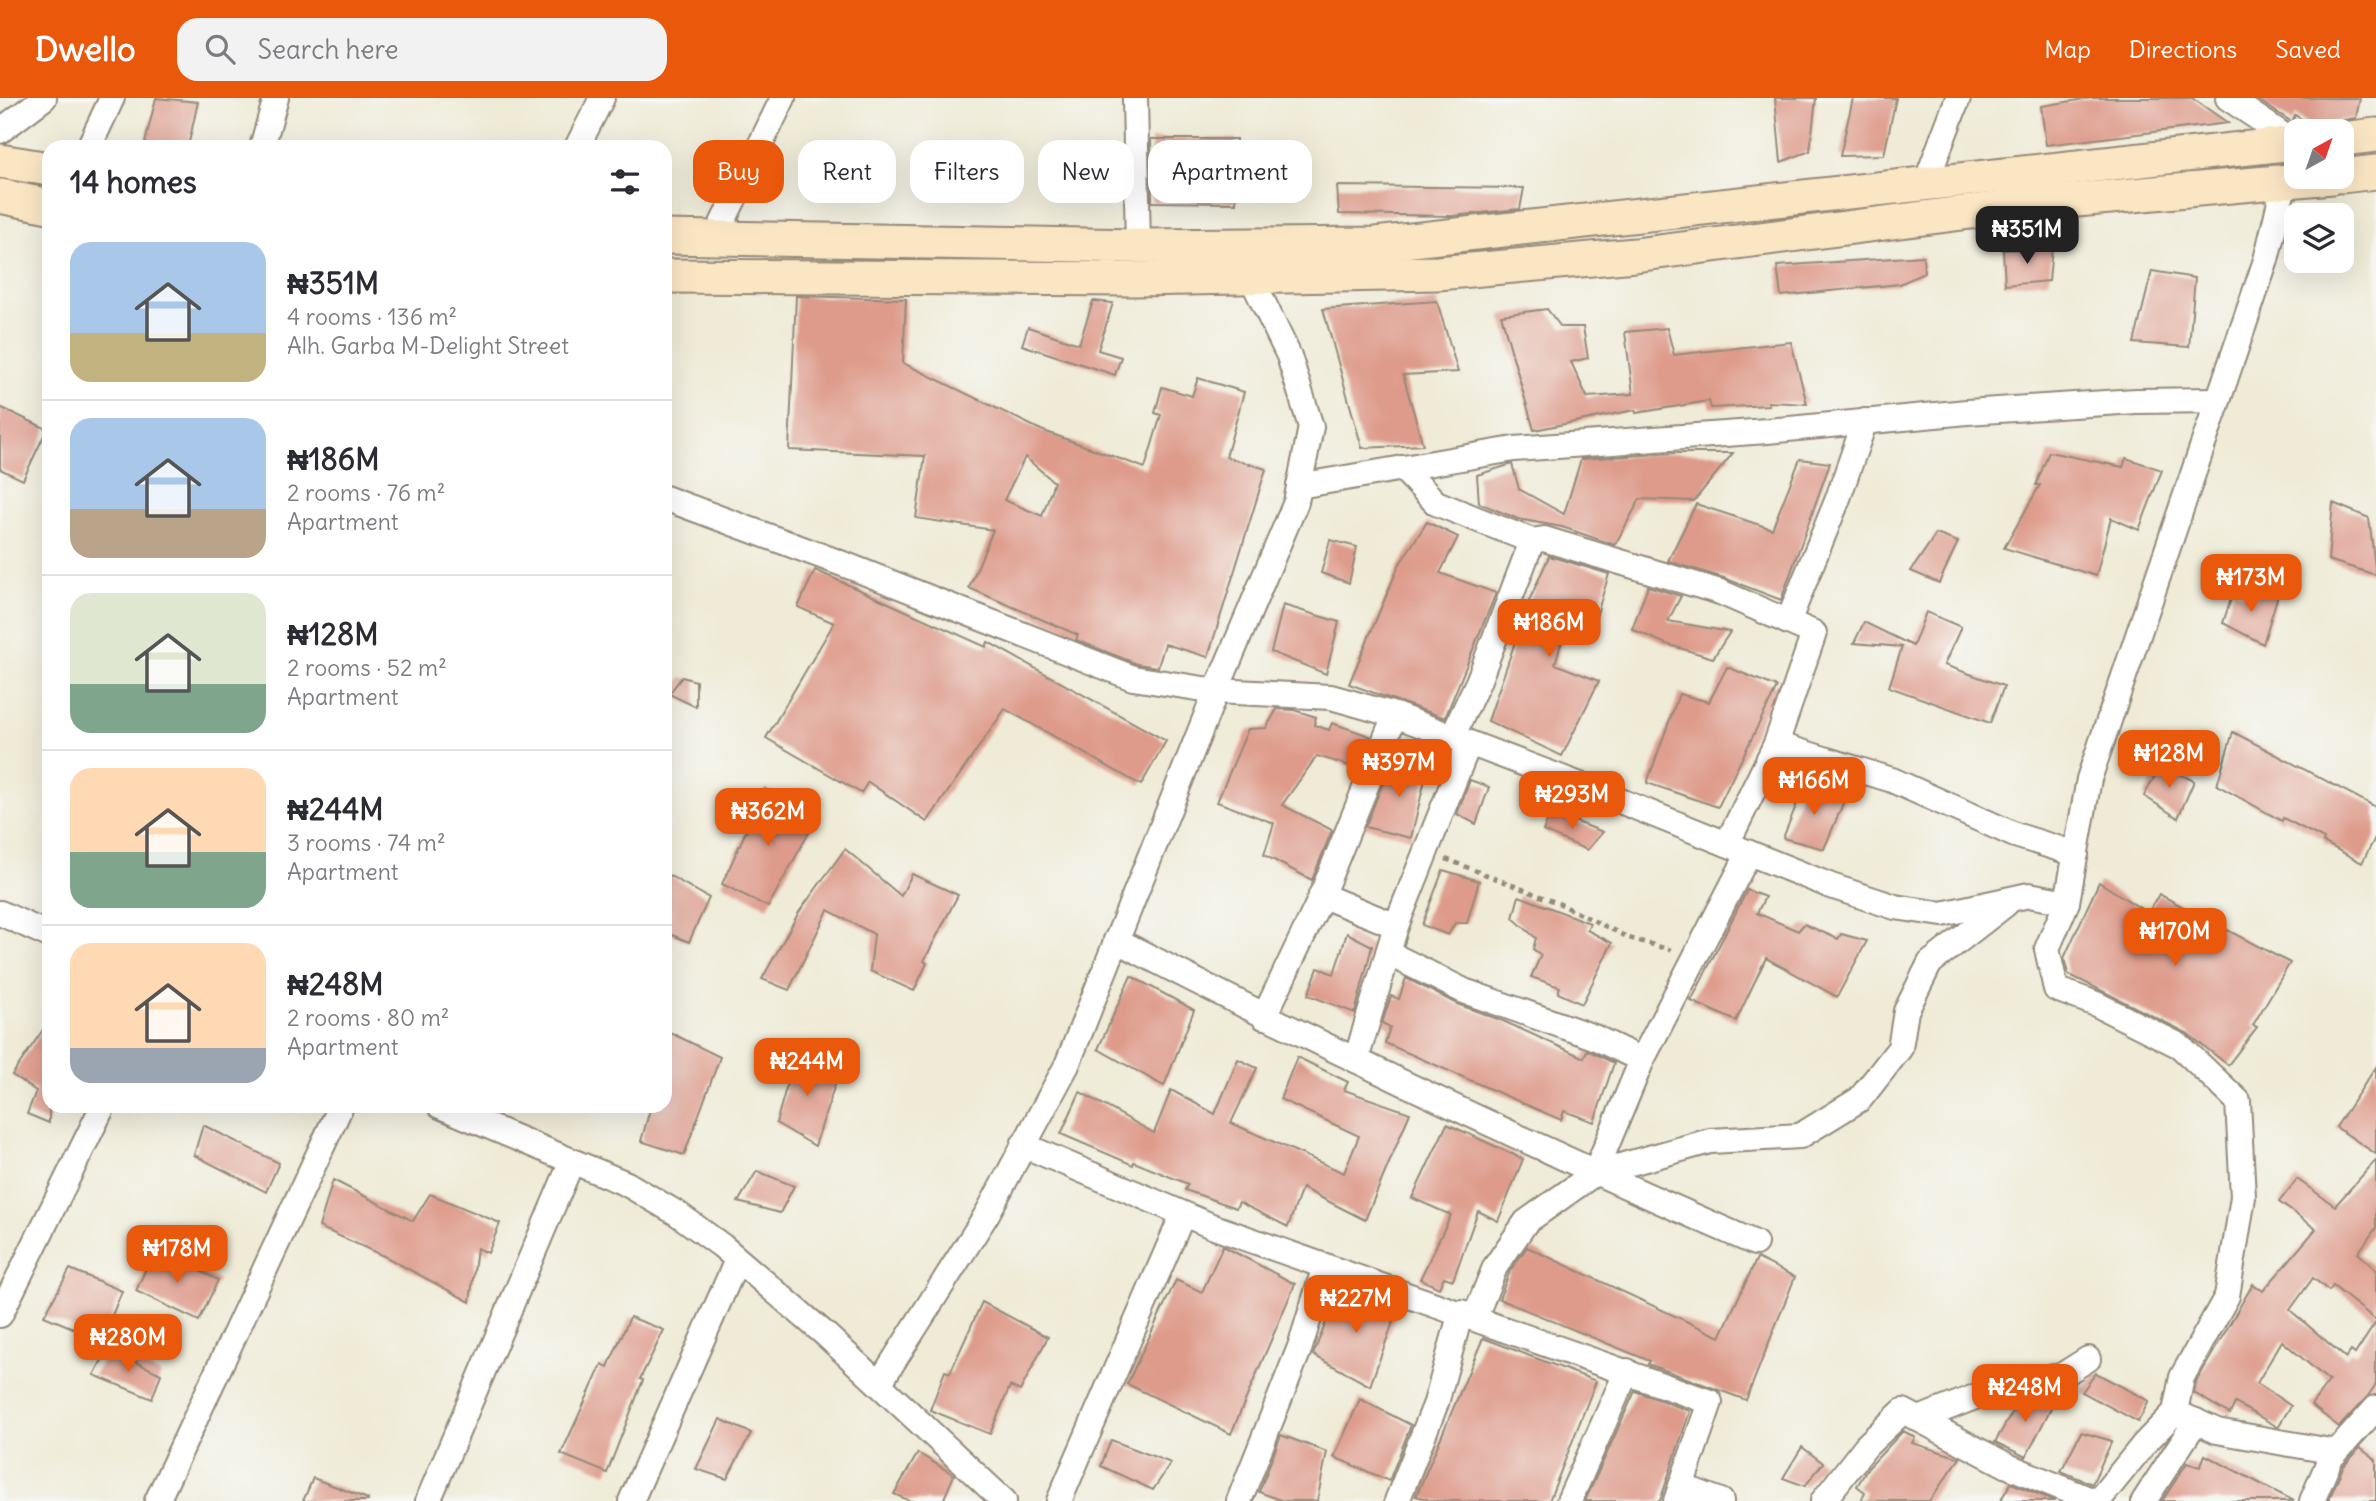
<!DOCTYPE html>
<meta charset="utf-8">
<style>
body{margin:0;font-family:Delius,sans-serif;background:#f2f2f3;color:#2b2b33;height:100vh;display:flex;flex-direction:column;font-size:26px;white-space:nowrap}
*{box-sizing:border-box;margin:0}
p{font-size:23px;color:#7c7c81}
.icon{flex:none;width:38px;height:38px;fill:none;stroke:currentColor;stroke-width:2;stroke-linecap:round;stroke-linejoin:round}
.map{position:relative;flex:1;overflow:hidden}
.sheet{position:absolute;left:42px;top:42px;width:630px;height:973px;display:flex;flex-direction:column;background:#fff;border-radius:21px;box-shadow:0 7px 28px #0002}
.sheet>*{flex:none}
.banner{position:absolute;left:693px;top:42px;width:665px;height:63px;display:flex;gap:14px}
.needle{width:46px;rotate:40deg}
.tools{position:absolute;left:2284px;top:21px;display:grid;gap:14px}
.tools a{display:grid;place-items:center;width:70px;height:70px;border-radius:14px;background:#fff;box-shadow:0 7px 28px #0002;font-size:35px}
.price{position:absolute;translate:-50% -60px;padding:0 16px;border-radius:14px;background:#ea580c;color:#fff;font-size:23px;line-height:46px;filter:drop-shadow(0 2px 4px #0008)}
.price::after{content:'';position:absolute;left:50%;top:42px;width:21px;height:16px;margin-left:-10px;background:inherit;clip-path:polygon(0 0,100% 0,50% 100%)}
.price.selected{background:#222;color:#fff}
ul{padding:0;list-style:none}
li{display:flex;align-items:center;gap:21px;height:175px;padding:0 28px}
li+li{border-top:2px solid #e1e1e2}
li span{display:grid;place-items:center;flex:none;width:196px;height:140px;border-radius:21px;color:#555}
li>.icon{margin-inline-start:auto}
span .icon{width:84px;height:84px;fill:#fffc;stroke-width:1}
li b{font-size:30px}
h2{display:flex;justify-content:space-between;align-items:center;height:84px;padding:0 28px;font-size:30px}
.pill{padding:0 24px;border-radius:21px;background:#fff;box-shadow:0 7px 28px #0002;font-size:24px;line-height:63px}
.pill.selected{background:#ea580c;color:#fff}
header{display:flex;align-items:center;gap:42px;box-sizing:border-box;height:98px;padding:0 35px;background:#ea580c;color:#fff}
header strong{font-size:33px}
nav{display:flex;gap:38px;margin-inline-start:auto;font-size:24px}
.search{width:490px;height:63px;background:#f2f2f3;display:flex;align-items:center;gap:18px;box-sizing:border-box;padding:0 24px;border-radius:21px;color:#7c7c81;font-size:26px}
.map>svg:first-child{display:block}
</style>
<header>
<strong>Dwello</strong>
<div class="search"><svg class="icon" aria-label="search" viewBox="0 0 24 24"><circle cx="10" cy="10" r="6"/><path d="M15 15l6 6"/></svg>Search here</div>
<nav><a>Map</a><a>Directions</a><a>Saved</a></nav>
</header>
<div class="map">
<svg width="2376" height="1403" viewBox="0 0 2376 1403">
<rect width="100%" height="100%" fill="#f6f6f2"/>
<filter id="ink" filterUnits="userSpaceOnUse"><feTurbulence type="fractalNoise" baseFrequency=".0143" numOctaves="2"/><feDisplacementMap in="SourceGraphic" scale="14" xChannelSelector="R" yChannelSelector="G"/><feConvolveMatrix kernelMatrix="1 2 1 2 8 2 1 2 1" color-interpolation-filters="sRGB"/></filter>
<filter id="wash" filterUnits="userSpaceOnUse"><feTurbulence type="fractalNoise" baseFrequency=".00686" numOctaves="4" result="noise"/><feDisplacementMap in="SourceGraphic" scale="28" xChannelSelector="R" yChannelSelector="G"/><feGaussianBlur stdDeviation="1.57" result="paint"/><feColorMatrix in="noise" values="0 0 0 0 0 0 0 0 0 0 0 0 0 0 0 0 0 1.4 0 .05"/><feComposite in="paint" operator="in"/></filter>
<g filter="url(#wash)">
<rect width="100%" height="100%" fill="#efebd7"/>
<g id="blocks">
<g fill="#de9b8b" fill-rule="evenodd">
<path d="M 156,0 L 198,4 L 188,49 L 144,49 Z"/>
<path d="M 1775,0 L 1816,0 L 1810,53 L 1781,64 Z"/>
<path d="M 1853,0 L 1896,0 L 1884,57 L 1840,58 Z"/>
<path d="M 2091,0 L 2192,0 L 2228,25 L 2046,47 L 2041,8 Z"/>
<path d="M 2255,0 L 2360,0 L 2356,20 L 2312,28 L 2295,17 L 2292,24 Z"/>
<path d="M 1151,41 L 1236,41 L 1236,105 L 1152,104 Z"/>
<path d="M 1337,88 L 1524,90 L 1520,111 L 1452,118 L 1339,116 Z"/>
<path d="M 2052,150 L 2049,183 L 2005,187 L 2003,152 Z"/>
<path d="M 1923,158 L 1924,175 L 1900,186 L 1781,198 L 1777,168 Z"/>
<path d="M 2152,173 L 2195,180 L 2189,249 L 2134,245 Z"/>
<path d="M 796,198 L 906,201 L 903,265 L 1041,332 L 1145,370 L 1161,317 L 1155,315 L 1162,289 L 1192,298 L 1198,280 L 1244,294 L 1226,359 L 1266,371 L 1208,559 L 1165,546 L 1158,569 L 1137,566 L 1076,542 L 1078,537 L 969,490 L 993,432 L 916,420 L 925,358 L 789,352 ZM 1025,359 L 1054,384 L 1042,418 L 1004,402 Z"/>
<path d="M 1093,203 L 1113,205 L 1098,252 L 1121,259 L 1115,277 L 1022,247 L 1028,229 L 1079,246 Z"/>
<path d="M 1437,203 L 1458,274 L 1403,277 L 1423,347 L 1362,350 L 1323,211 Z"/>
<path d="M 1547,211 L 1561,229 L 1583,229 L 1588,260 L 1571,264 L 1587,299 L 1633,296 L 1625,234 L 1667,230 L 1674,257 L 1791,244 L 1807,306 L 1768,304 L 1769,307 L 1711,310 L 1709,303 L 1636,315 L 1635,312 L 1534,332 L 1501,217 Z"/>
<path d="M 0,309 L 47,331 L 23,382 L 0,371 Z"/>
<path d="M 2049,354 L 2123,369 L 2126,360 L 2162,372 L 2139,432 L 2111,420 L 2096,478 L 2004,450 L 2040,387 L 2036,387 Z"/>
<path d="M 1674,355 L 1733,355 L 1694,403 L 1640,401 L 1615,447 L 1562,429 L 1518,421 L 1479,405 L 1477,377 L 1512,366 L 1519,391 L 1564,416 L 1581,361 Z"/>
<path d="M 1800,361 L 1830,365 L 1781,502 L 1724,480 L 1668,463 L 1696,406 L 1772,431 Z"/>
<path d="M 2333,405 L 2369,420 L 2376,477 L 2328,462 Z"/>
<path d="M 1427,424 L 1458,439 L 1440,475 L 1496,495 L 1445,620 L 1349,586 L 1399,467 Z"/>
<path d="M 1936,436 L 1958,444 L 1939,485 L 1911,473 Z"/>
<path d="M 1330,442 L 1357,449 L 1349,485 L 1321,475 Z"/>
<path d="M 1549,458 L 1609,476 L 1592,532 L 1569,519 L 1555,566 L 1599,583 L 1562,658 L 1488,623 L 1529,503 Z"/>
<path d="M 815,472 L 986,549 L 988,544 L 1166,643 L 1141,687 L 1005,611 L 927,724 L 868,684 L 861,695 L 766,640 L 834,525 L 798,509 Z"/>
<path d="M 1648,488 L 1681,498 L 1668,523 L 1730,534 L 1713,560 L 1666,546 L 1632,531 Z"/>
<path d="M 2261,489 L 2278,497 L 2263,546 L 2223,525 L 2234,492 L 2255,502 Z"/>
<path d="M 1283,507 L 1339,524 L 1326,576 L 1271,554 Z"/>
<path d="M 1926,514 L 1961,529 L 1944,567 L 2004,588 L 1990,625 L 1889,589 L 1902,549 L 1854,545 L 1864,524 L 1913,548 Z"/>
<path d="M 1727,569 L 1777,589 L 1718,709 L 1647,685 L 1679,596 L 1709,604 Z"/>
<path d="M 682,579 L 696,583 L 696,609 L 669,596 Z"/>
<path d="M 1277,611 L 1294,612 L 1316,619 L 1314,627 L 1329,632 L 1332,625 L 1370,638 L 1357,670 L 1317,658 L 1282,707 L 1332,732 L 1312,782 L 1264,757 L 1274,725 L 1217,704 L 1248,631 L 1266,630 Z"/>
<path d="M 2233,634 L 2376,709 L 2376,738 L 2362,765 L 2323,744 L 2324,741 L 2283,720 L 2282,723 L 2217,687 Z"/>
<path d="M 1393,660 L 1428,669 L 1411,740 L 1365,729 Z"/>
<path d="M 2161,667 L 2194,683 L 2178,720 L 2144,698 Z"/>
<path d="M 1470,682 L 1489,689 L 1476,726 L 1457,716 Z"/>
<path d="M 1806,683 L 1845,701 L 1824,751 L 1783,740 Z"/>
<path d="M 765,691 L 817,720 L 768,809 L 722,786 Z"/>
<path d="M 1551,714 L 1603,734 L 1587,752 L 1543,733 Z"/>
<path d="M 845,751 L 901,798 L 912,776 L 958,797 L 924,863 L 927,865 L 914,893 L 870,873 L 874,836 L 828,812 L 789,892 L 762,881 L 799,814 Z"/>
<path d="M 1443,772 L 1479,783 L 1467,825 L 1455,825 L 1448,837 L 1422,827 Z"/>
<path d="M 665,775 L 709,800 L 689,844 L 665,834 Z"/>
<path d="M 2099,784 L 2148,815 L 2159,796 L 2290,865 L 2253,927 L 2257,929 L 2228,967 L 2187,935 L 2068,876 L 2064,860 Z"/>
<path d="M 1747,792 L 1765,799 L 1757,815 L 1798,833 L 1804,826 L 1838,841 L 1841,836 L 1867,843 L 1837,899 L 1766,860 L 1736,923 L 1691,903 Z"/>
<path d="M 1519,798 L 1590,825 L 1587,832 L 1612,845 L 1582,906 L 1558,895 L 1560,889 L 1531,879 L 1541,857 L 1533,851 L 1536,840 L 1513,820 Z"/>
<path d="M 1347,835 L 1372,848 L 1355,915 L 1308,897 L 1318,870 L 1334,876 Z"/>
<path d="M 1131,878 L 1194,912 L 1164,988 L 1098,951 Z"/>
<path d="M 1406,880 L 1457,906 L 1503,923 L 1584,960 L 1587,952 L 1614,965 L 1594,1024 L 1564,1013 L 1561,1022 L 1385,945 L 1390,929 L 1382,925 L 1391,898 L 1399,901 Z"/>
<path d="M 49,923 L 49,1025 L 27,1016 L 36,993 L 12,977 Z"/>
<path d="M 665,932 L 720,959 L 684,1057 L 641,1043 L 651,1008 L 665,1008 Z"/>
<path d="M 796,955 L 839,974 L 815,1048 L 776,1025 Z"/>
<path d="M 1297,959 L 1348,984 L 1344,992 L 1410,1015 L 1365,1122 L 1302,1090 L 1288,1129 L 1239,1104 L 1236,1110 L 1185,1092 L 1188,1086 L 1134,1064 L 1133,1067 L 1061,1036 L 1080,994 L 1154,1035 L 1171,992 L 1215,1016 L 1238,961 L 1257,970 L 1231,1025 L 1344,1075 L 1359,1038 L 1280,1001 Z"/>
<path d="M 2376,969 L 2376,1056 L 2336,1029 Z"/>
<path d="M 1447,1026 L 1523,1061 L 1498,1123 L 1478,1113 L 1453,1182 L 1444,1179 L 1439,1190 L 1420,1181 L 1451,1117 L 1412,1100 Z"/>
<path d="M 203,1027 L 279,1065 L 266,1094 L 194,1057 Z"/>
<path d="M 2376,1062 L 2376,1130 L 2358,1155 L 2376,1172 L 2376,1222 L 2333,1188 L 2329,1193 L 2313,1180 L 2290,1212 L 2346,1260 L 2351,1253 L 2355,1256 L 2376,1224 L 2376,1286 L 2368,1298 L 2339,1329 L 2311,1307 L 2329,1283 L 2282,1243 L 2257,1285 L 2291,1308 L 2278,1329 L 2235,1305 L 2230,1316 L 2194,1295 L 2196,1284 L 2253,1186 L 2263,1193 L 2316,1131 L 2279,1104 L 2297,1081 L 2335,1108 Z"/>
<path d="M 757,1073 L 794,1088 L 780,1115 L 738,1104 Z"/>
<path d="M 333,1082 L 413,1123 L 430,1096 L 500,1125 L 488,1155 L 477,1150 L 470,1204 L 386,1159 L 319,1129 Z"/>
<path d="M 1223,1148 L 1295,1186 L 1231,1336 L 1127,1286 L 1176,1182 L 1202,1194 Z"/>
<path d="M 1527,1149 L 1720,1239 L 1757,1160 L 1795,1179 L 1746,1302 L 1648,1266 L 1650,1263 L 1499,1201 L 1510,1173 Z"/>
<path d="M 155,1150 L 218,1182 L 199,1223 L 136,1193 Z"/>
<path d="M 70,1171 L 122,1193 L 102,1242 L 44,1218 Z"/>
<path d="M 1340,1189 L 1398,1210 L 1370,1288 L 1313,1257 Z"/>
<path d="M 982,1204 L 1048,1239 L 1020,1293 L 1010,1288 L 990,1336 L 930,1312 L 945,1273 L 950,1275 Z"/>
<path d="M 630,1219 L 664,1232 L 640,1281 L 643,1282 L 607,1375 L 561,1356 L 602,1266 L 608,1269 Z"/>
<path d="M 1483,1240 L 1596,1283 L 1549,1403 L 1433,1403 L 1416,1398 Z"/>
<path d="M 108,1251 L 161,1276 L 152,1301 L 94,1277 Z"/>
<path d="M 2096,1275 L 2149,1303 L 2138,1324 L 2082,1294 Z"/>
<path d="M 1635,1293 L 1690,1313 L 1660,1403 L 1585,1403 Z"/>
<path d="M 2037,1296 L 2053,1306 L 2026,1359 L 1995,1344 L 2022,1298 Z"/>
<path d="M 1360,1301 L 1411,1327 L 1389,1383 L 1334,1359 Z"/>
<path d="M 720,1321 L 751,1335 L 727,1381 L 696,1371 Z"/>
<path d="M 1903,1333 L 1915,1339 L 1912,1345 L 1960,1360 L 1929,1403 L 1861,1403 L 1865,1394 L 1857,1388 L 1868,1370 Z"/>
<path d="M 2081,1334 L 2112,1343 L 2092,1386 L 2061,1373 Z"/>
<path d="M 1281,1337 L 1327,1354 L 1317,1403 L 1283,1403 L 1259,1394 Z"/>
<path d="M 1111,1342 L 1171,1365 L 1153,1392 L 1101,1368 Z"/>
<path d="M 1802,1349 L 1823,1365 L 1805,1388 L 1783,1380 Z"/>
<path d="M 2360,1350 L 2376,1362 L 2376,1403 L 2328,1403 L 2343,1369 Z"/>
<path d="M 918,1355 L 954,1377 L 943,1403 L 910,1403 L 894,1396 Z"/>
<path d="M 2205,1357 L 2294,1403 L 2162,1403 L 2187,1365 L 2200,1369 Z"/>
<path d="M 313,1380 L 368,1401 L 368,1403 L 303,1403 Z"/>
<path d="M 2011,1385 L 2055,1403 L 2000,1403 Z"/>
</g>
</g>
</g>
<g filter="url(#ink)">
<use href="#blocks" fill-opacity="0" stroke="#958a7a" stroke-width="2"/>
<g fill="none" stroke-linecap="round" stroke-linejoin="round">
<g stroke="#958a7a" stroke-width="28">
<g id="street">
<path d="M 1135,0 L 1138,148"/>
<path d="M 2228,0 L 2295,45 L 2296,49"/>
<path d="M 0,33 L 44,0"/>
<path d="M 89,49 L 112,0"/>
<path d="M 262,49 L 276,0"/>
<path d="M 577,49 L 602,0"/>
<path d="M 2285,83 L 2266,162 L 2089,681 L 2067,804 L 2047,851 L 2056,891 L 2096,906 L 2180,948 L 2238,1003 L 2243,1099 L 2227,1198 L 2182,1279 L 2175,1314 L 2217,1333 L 2336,1354"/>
<path d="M 1925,87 L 1958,0"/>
<path d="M 715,140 L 783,0"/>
<path d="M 1402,370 L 1436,405 L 1532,443 L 1478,584 L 1452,639"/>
<path d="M 1299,388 L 1514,351 L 1767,333 L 1967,314 L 2136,303 L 2216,302"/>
<path d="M 665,400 L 851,469 L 1133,580 L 1216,593 L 1331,599 L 1395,617 L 1583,688 L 1831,788 L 1895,809 L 1942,816 L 2029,797 L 2067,804"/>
<path d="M 1532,443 L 1544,441 L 1720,494 L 1814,535 L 1776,646 L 1727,746"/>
<path d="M 1788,524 L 1837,403 L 1865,323"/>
<path d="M 1776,646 L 1892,682 L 2015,737 L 2076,756"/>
<path d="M 1321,797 L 1396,828"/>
<path d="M 0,815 L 49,837"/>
<path d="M 1116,842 C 1326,951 1539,1051 1755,1145"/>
<path d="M 1388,855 L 1464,893 L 1594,939 L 1642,962"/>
<path d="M 1264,919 L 1318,806 L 1395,617"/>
<path d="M 1356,962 L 1396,828 L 1469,645"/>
<path d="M 440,1008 L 627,1086 L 678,1116 L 722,1148 L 826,1237 L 1004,1403"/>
<path d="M 1023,1047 L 1214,1129 L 1710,1304 L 1676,1403"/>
<path d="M 1595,1075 L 1642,962 L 1749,755"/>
<path d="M 0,1217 L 103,1008"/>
<path d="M 1475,1219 L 1495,1169 L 1526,1124 L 1595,1075 L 1710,1043 L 1800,1038 L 1860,1001 L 1900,950 L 1906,913 L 1930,865 L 2006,806"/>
<path d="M 879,1286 L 987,1116 L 1067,967 L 1216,593 L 1296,404 L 1311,329 L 1289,258 L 1251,179"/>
<path d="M 1919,1321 L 2010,1285 L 2061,1278 L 2088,1261"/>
<path d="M 1681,1388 L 1721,1403"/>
<path d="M 157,1403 L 341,1008"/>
<path d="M 428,1403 L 572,1063"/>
<path d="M 631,1403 L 737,1162"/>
<path d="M 1059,1403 L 1183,1116"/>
<path d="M 1239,1403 L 1300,1249 L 1325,1168"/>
<path d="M 1397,1403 L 1436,1305 L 1461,1214"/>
<path d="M 1569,1403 L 1627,1273"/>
<path d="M 1823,1403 L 1866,1348 L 1903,1313 L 2008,1368 L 2094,1403"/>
<path d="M 2098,1403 L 2144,1346 L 2175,1314"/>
<path d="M 2144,1403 L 2196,1323"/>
<path d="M 2312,1403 L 2330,1361 L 2376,1310"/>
</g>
</g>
<g stroke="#958a7a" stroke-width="37">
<g id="secondary">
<path d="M 2342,41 L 2376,37"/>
<path d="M 0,63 L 49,71"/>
<path d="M 2342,78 L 2376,74"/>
<path d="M 0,98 L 49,108"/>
<path d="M 665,139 L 1138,148 L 1375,146 L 2296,45"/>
<path d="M 665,178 L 1136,181 L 1438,175 L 1635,157 L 2033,106 L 2332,79"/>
</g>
</g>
<path stroke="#958a7a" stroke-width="4.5" stroke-dasharray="5 5" stroke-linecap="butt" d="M 1446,761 L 1558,805 L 1629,840 L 1671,852"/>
<use href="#street" stroke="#fff" stroke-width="24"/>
<use href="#secondary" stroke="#fbe6c4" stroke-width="33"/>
</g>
</g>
</svg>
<div class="tools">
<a><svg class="needle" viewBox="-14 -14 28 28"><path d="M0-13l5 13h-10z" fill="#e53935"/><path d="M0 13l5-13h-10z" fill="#7c7c81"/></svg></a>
<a><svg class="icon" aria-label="layers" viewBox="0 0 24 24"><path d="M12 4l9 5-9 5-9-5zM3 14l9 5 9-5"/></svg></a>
</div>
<b class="price selected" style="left:2027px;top:168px">₦351M</b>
<b class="price" style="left:2251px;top:516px">₦173M</b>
<b class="price" style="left:1549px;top:561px">₦186M</b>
<b class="price" style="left:2169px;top:692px">₦128M</b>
<b class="price" style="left:1399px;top:701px">₦397M</b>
<b class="price" style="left:1814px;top:719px">₦166M</b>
<b class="price" style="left:1572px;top:733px">₦293M</b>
<b class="price" style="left:768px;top:750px">₦362M</b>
<b class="price" style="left:2175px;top:870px">₦170M</b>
<b class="price" style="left:807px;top:1000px">₦244M</b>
<b class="price" style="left:177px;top:1187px">₦178M</b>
<b class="price" style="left:1356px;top:1237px">₦227M</b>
<b class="price" style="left:128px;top:1276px">₦280M</b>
<b class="price" style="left:2025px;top:1326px">₦248M</b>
<div class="banner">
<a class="pill selected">Buy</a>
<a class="pill">Rent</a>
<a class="pill">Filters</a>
<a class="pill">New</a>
<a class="pill">Apartment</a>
</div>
<section class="sheet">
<h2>14 homes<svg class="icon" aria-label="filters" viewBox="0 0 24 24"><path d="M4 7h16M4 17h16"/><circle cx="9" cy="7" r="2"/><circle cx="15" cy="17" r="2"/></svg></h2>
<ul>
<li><span style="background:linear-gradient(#a9c7e8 65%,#c2b280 0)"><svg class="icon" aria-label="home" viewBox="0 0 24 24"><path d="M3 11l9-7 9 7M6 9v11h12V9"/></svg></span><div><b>₦351M</b><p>4 rooms · 136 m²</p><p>Alh. Garba M-Delight Street</p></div></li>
<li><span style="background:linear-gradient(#a9c7e8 65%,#b9a48a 0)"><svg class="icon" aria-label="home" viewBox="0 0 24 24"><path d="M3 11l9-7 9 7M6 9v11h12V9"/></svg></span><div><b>₦186M</b><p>2 rooms · 76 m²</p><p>Apartment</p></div></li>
<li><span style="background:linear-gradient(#dfe7d0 65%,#7fa58c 0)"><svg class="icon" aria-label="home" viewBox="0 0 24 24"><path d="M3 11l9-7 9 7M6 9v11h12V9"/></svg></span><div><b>₦128M</b><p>2 rooms · 52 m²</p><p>Apartment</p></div></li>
<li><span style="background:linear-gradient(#ffd9b3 60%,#7fa58c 0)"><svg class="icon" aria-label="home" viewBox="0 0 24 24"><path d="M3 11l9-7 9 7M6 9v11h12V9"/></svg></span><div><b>₦244M</b><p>3 rooms · 74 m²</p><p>Apartment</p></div></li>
<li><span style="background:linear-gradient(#ffd9b3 75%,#9aa5b1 0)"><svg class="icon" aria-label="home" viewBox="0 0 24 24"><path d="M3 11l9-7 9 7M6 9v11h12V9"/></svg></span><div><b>₦248M</b><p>2 rooms · 80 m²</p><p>Apartment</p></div></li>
</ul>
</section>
</div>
